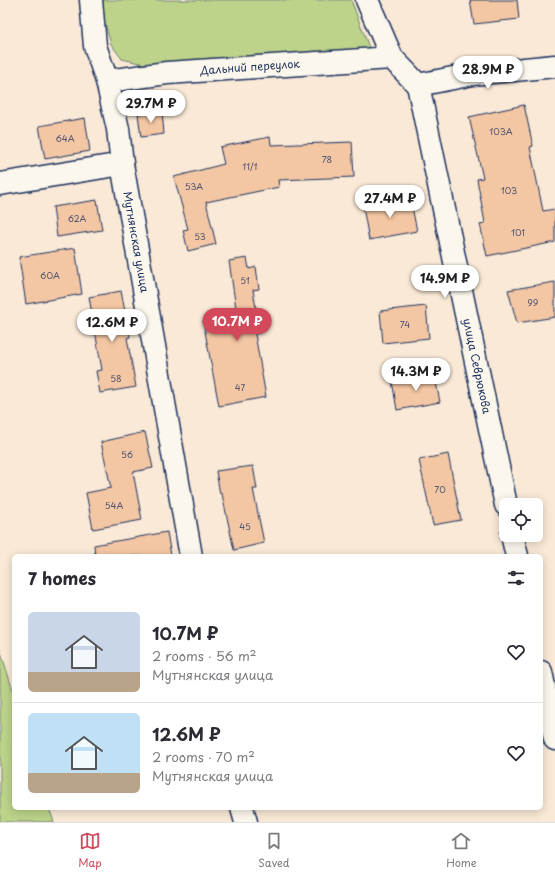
<!DOCTYPE html>
<meta charset="utf-8">
<style>
body{margin:0;font-family:"Playpen Sans",sans-serif;background:#f7f7f7;color:#2b2b33;height:100vh;display:flex;flex-direction:column;font-size:15px;white-space:nowrap}
*{box-sizing:border-box;margin:0}
p{font-size:13px;color:#7c7c81}
.icon{flex:none;width:22px;height:22px;fill:none;stroke:currentColor;stroke-width:2;stroke-linecap:round;stroke-linejoin:round}
.map{position:relative;flex:1;overflow:hidden}
.sheet{position:absolute;left:12px;top:554px;width:531px;height:256px;display:flex;flex-direction:column;background:#fff;border-radius:6px;box-shadow:0 2px 10px #0003}
.sheet>*{flex:none}
.buttons{position:absolute;left:499px;top:498px;display:grid;gap:8px}
.buttons a{display:grid;place-items:center;width:44px;height:44px;border-radius:6px;background:#fff;box-shadow:0 2px 10px #0003;font-size:20px}
.price{position:absolute;translate:-50% -34px;padding:0 9px;border-radius:14px;background:#fff;color:#222;font-size:13px;line-height:26px;filter:drop-shadow(0 1px 2px #0008)}
.price::after{content:'';position:absolute;left:50%;top:24px;width:12px;height:9px;margin-left:-6px;background:inherit;clip-path:polygon(0 0,100% 0,50% 100%)}
.price.current{background:#d1495b;color:#fff}
ul{padding:0;list-style:none}
li{display:flex;align-items:center;gap:12px;height:100px;padding:0 16px}
li+li{border-top:1px solid #e1e1e2}
li span{display:grid;place-items:center;flex:none;width:112px;height:80px;border-radius:6px;color:#555}
li>.icon{margin-inline-start:auto}
span .icon{width:48px;height:48px;fill:#fffc;stroke-width:1}
li b{font-size:17px}
h2{display:flex;justify-content:space-between;align-items:center;height:48px;padding:0 16px;font-size:17px}
.menu{display:flex;justify-content:space-around;align-items:center;height:56px;border-top:1px solid #e1e1e2;background:#fff;font-size:11px;color:#7c7c81}
.menu a{display:grid;justify-items:center;gap:2px}
.menu .current{color:#d1495b}
.map>svg:first-child{display:block}
</style>
<div class="map">
<svg width="555" height="822" viewBox="0 0 555 822">
<rect width="100%" height="100%" fill="#f9e9d6"/>
<filter id="ink" filterUnits="userSpaceOnUse"><feTurbulence type="fractalNoise" baseFrequency=".025" numOctaves="2"/><feDisplacementMap in="SourceGraphic" scale="8" xChannelSelector="R" yChannelSelector="G"/><feConvolveMatrix kernelMatrix="1 2 1 2 8 2 1 2 1" color-interpolation-filters="sRGB"/></filter>
<g filter="url(#ink)">
<g fill="#bcd389" stroke="#6c8174">
<path d="M 103,0 L 351,0 L 370,50 L 144,64 L 122,59 L 111,44 L 103,17 Z"/>
<path d="M 0,649 L 14,694 L 14,808 L 49,808 L 54,822 L 0,822 Z"/>
</g>
<g fill="#f4c7a4" stroke="#1b2f5e">
<path d="M 470,0 L 517,0 L 519,19 L 474,24 Z"/>
<path d="M 524,105 L 533,146 L 530,147 L 543,211 L 555,209 L 555,242 L 487,256 L 480,224 L 485,223 L 477,179 L 483,178 L 469,117 Z"/>
<path d="M 162,111 L 164,134 L 141,137 L 138,114 Z"/>
<path d="M 85,118 L 90,151 L 45,159 L 39,126 Z"/>
<path d="M 270,137 L 271,145 L 352,142 L 354,177 L 278,180 L 279,187 L 206,202 L 216,244 L 188,251 L 183,230 L 188,229 L 174,177 L 224,164 L 220,147 Z"/>
<path d="M 410,198 L 417,231 L 369,240 L 363,207 Z"/>
<path d="M 97,200 L 102,230 L 57,237 L 53,207 Z"/>
<path d="M 75,248 L 82,294 L 26,304 L 19,257 Z"/>
<path d="M 247,258 L 249,269 L 256,267 L 259,289 L 253,290 L 260,333 L 255,334 L 266,397 L 219,406 L 203,321 L 237,315 L 229,261 Z"/>
<path d="M 555,282 L 555,317 L 517,323 L 508,290 Z"/>
<path d="M 121,291 L 130,337 L 127,338 L 136,387 L 100,393 L 96,371 L 102,370 L 89,297 Z"/>
<path d="M 426,306 L 429,338 L 383,343 L 380,311 Z"/>
<path d="M 434,373 L 440,402 L 397,410 L 392,381 Z"/>
<path d="M 145,432 L 153,468 L 133,472 L 142,520 L 93,529 L 86,493 L 111,488 L 101,442 Z"/>
<path d="M 448,454 L 461,520 L 433,525 L 419,460 Z"/>
<path d="M 253,466 L 257,489 L 253,489 L 264,543 L 234,550 L 222,494 L 220,494 L 216,471 Z"/>
<path d="M 167,532 L 171,556 L 95,556 L 94,545 Z"/>
</g>
<g fill="none" stroke-linecap="round" stroke-linejoin="round">
<g stroke="#1b2f5e" stroke-width="25">
<g id="minor">
<path d="M 91,0 L 95,46 L 107,81 L 118,129 L 122,164 L 191,556"/>
<path d="M 367,0 L 392,58 L 418,85"/>
<path d="M 107,81 L 167,73 L 392,58"/>
<path d="M 418,85 L 506,505"/>
<path d="M 418,85 L 473,74 L 555,66"/>
<path d="M 0,184 L 122,164"/>
<path d="M 512,535 L 517,556"/>
<path d="M 541,672 L 555,739"/>
<path d="M 242,808 L 246,822"/>
</g>
</g>
<use href="#minor" stroke="#fbf7ec" stroke-width="22"/>
</g>
</g>
<g text-anchor="middle" stroke-width="3.5" stroke-linejoin="round" paint-order="stroke">
<g font-size="9" fill="#515570">
<text x="501" y="135">103А</text>
<text x="65" y="142">64А</text>
<text x="327" y="163">78</text>
<text x="250" y="170">11/1</text>
<text x="194" y="190">53А</text>
<text x="509" y="194">103</text>
<text x="77" y="222">62А</text>
<text x="518" y="236">101</text>
<text x="200" y="240">53</text>
<text x="50" y="279">60А</text>
<text x="245" y="284">51</text>
<text x="533" y="306">99</text>
<text x="405" y="328">74</text>
<text x="116" y="382">58</text>
<text x="240" y="391">47</text>
<text x="127" y="458">56</text>
<text x="440" y="493">70</text>
<text x="114" y="509">54А</text>
<text x="245" y="530">45</text>
</g>
<g font-size="11" fill="#1b2f5e" stroke="#fbf7ec">
<text transform="translate(250 67) rotate(-4)" y="4">Дальний переулок</text>
<text transform="translate(136 242) rotate(80)" y="4">Мутнянская улица</text>
<text transform="translate(477 366) rotate(78)" y="4">улица Севрюкова</text>
</g>
</g>
</svg>
<div class="buttons">
<a><svg class="icon" aria-label="locate" viewBox="0 0 24 24"><circle cx="12" cy="12" r="6"/><path d="M12 2v4M12 18v4M2 12h4M18 12h4"/></svg></a>
</div>
<b class="price" style="left:488px;top:90px">28.9M ₽</b>
<b class="price" style="left:151px;top:124px">29.7M ₽</b>
<b class="price" style="left:390px;top:219px">27.4M ₽</b>
<b class="price" style="left:445px;top:299px">14.9M ₽</b>
<b class="price current" style="left:237px;top:342px">10.7M ₽</b>
<b class="price" style="left:112px;top:343px">12.6M ₽</b>
<b class="price" style="left:416px;top:392px">14.3M ₽</b>
<section class="sheet">
<h2>7 homes<svg class="icon" aria-label="filters" viewBox="0 0 24 24"><path d="M4 7h16M4 17h16"/><circle cx="9" cy="7" r="2"/><circle cx="15" cy="17" r="2"/></svg></h2>
<ul>
<li><span style="background:linear-gradient(#c9d6e8 75%,#b9a48a 0)"><svg class="icon" aria-label="home" viewBox="0 0 24 24"><path d="M3 11l9-7 9 7M6 9v11h12V9"/></svg></span><div><b>10.7M ₽</b><p>2 rooms · 56 m²</p><p>Мутнянская улица</p></div><svg class="icon" aria-label="heart" viewBox="0 0 24 24"><path d="M12 20l-8-8c-3-5 5-10 8-4 3-6 11-1 8 4z"/></svg></li>
<li><span style="background:linear-gradient(#bfe0f5 75%,#b9a48a 0)"><svg class="icon" aria-label="home" viewBox="0 0 24 24"><path d="M3 11l9-7 9 7M6 9v11h12V9"/></svg></span><div><b>12.6M ₽</b><p>2 rooms · 70 m²</p><p>Мутнянская улица</p></div><svg class="icon" aria-label="heart" viewBox="0 0 24 24"><path d="M12 20l-8-8c-3-5 5-10 8-4 3-6 11-1 8 4z"/></svg></li>
</ul>
</section>
</div>
<nav class="menu">
<a class="current"><svg class="icon" aria-label="map" viewBox="0 0 24 24"><path d="M3 6l6-2 6 2 6-2v14l-6 2-6-2-6 2zM9 4v14M15 6v14"/></svg>Map</a>
<a><svg class="icon" aria-label="saved" viewBox="0 0 24 24"><path d="M7 4h10v16l-5-4-5 4z"/></svg>Saved</a>
<a><svg class="icon" aria-label="home" viewBox="0 0 24 24"><path d="M3 11l9-7 9 7M6 9v11h12V9"/></svg>Home</a>
</nav>
